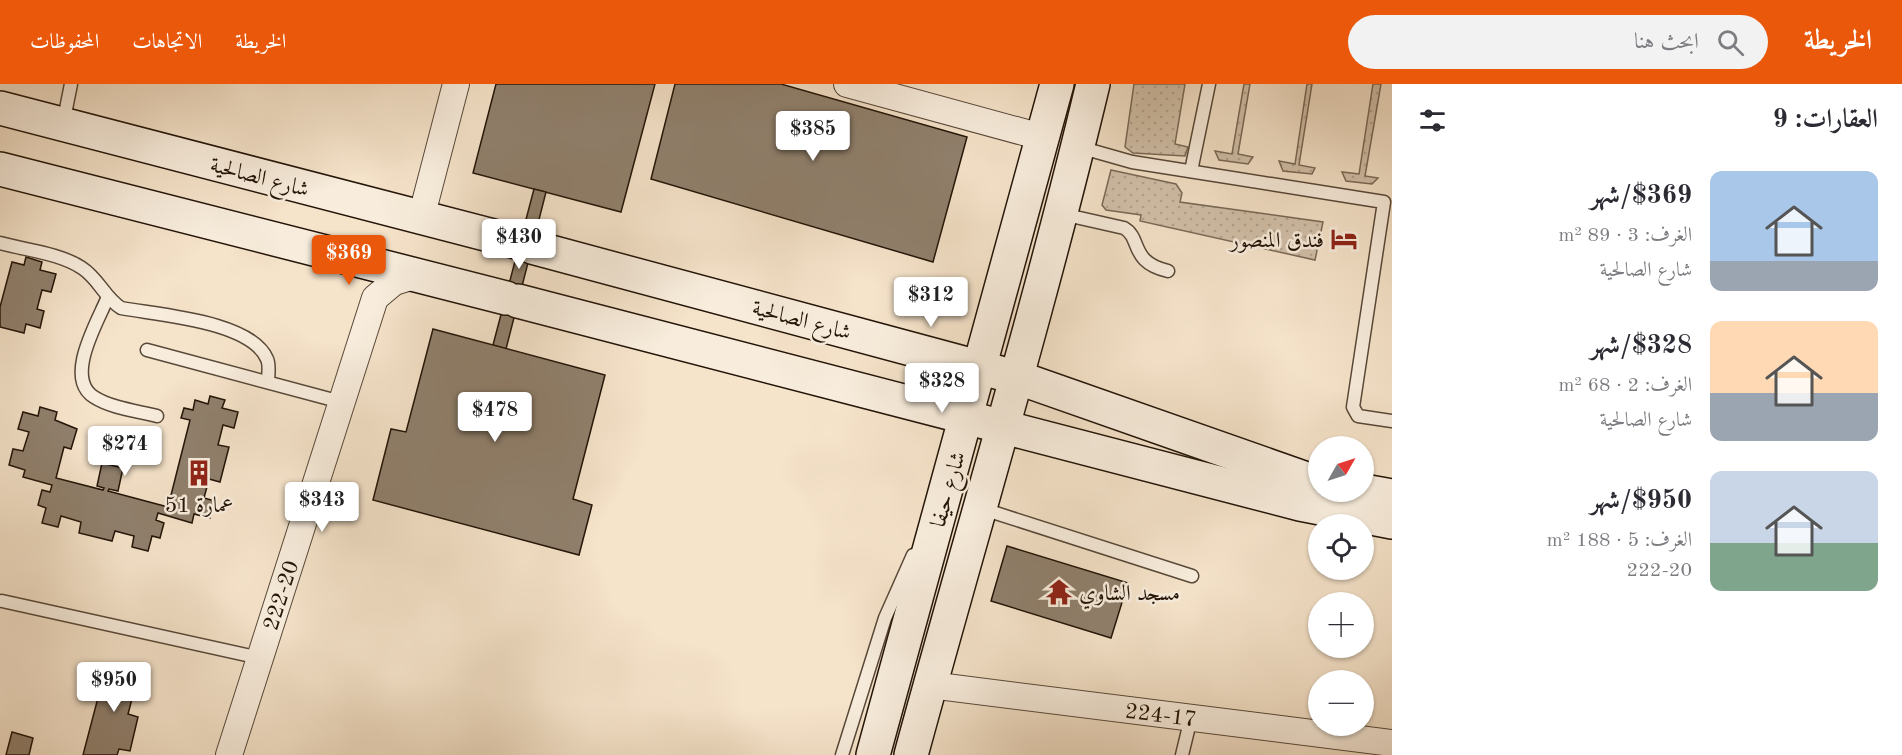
<!DOCTYPE html>
<html lang="ar">
<meta charset="utf-8">
<style>
body{margin:0;font-family:"Old Standard TT",Amiri,serif;background:#f2f2f3;color:#2b2b33;direction:rtl;height:100vh;display:flex;flex-direction:column;font-size:22px;white-space:nowrap}
*{box-sizing:border-box;margin:0}
p{font-size:20px;color:#7c7c81}
.icon{flex:none;width:33px;height:33px;fill:none;stroke:currentColor;stroke-width:2;stroke-linecap:round;stroke-linejoin:round}
.map{position:relative;flex:1;overflow:hidden;direction:ltr}
.drawer{display:flex;flex-direction:column;background:#fff;width:510px}
.drawer>*{flex:none}
.needle{width:39px;rotate:51deg}
.fabs{position:absolute;left:1308px;top:352px;display:grid;gap:12px}
.fabs a{display:grid;place-items:center;width:66px;height:66px;border-radius:50%;background:#fff;box-shadow:0 2px 4px #0004;font-size:30px}
.price{position:absolute;translate:-50% -51px;padding:0 14px;border-radius:6px;background:#fff;color:#222;font-size:20px;line-height:39px;filter:drop-shadow(0 2px 3px #0008)}
.price::after{content:'';position:absolute;left:50%;top:36px;width:18px;height:14px;margin-left:-9px;background:inherit;clip-path:polygon(0 0,100% 0,50% 100%)}
.price.selected{background:#ea580c;color:#fff}
ul{padding:0;list-style:none}
li{display:flex;align-items:center;gap:18px;height:150px;padding:0 24px}
li span{display:grid;place-items:center;flex:none;width:168px;height:120px;border-radius:12px;color:#555}
li>.icon{margin-inline-start:auto}
span .icon{width:72px;height:72px;fill:#fffc;stroke-width:1}
li b{font-size:26px}
h2{display:flex;justify-content:space-between;align-items:center;height:72px;padding:0 24px;font-size:26px}
header{display:flex;align-items:center;gap:36px;box-sizing:border-box;height:84px;padding:0 30px;background:#ea580c;color:#fff}
header strong{font-size:28px}
nav{display:flex;gap:33px;margin-inline-start:auto;font-size:21px}
.search{width:420px;height:54px;background:#f2f2f3;display:flex;align-items:center;gap:15px;box-sizing:border-box;padding:0 21px;border-radius:33px;color:#7c7c81;font-size:22px}
main{display:flex;flex:1;min-height:0}
.map>svg:first-child{display:block}
</style>
<header>
<strong>الخريطة</strong>
<div class="search"><svg class="icon" aria-label="search" viewBox="0 0 24 24"><circle cx="10" cy="10" r="6"/><path d="M15 15l6 6"/></svg>ابحث هنا</div>
<nav><a>الخريطة</a><a>الاتجاهات</a><a>المحفوظات</a></nav>
</header>
<main>
<section class="drawer">
<h2>العقارات: 9<svg class="icon" aria-label="filters" viewBox="0 0 24 24"><path d="M4 7h16M4 17h16"/><circle cx="9" cy="7" r="2"/><circle cx="15" cy="17" r="2"/></svg></h2>
<ul>
<li><span style="background:linear-gradient(#a9c7e8 75%,#9aa5b1 0)"><svg class="icon" aria-label="home" viewBox="0 0 24 24"><path d="M3 11l9-7 9 7M6 9v11h12V9"/></svg></span><div><b>$369/شهر</b><p>الغرف: 3 · 89 m²</p><p>شارع الصالحية</p></div></li>
<li><span style="background:linear-gradient(#ffd9b3 60%,#9aa5b1 0)"><svg class="icon" aria-label="home" viewBox="0 0 24 24"><path d="M3 11l9-7 9 7M6 9v11h12V9"/></svg></span><div><b>$328/شهر</b><p>الغرف: 2 · 68 m²</p><p>شارع الصالحية</p></div></li>
<li><span style="background:linear-gradient(#c9d6e8 60%,#7fa58c 0)"><svg class="icon" aria-label="home" viewBox="0 0 24 24"><path d="M3 11l9-7 9 7M6 9v11h12V9"/></svg></span><div><b>$950/شهر</b><p>الغرف: 5 · 188 m²</p><p>222-20</p></div></li>
</ul>
</section>
<div class="map">
<svg width="1392" height="671" viewBox="0 0 1392 671">
<defs>
<pattern id="grass-dots" width="8" height="8" patternUnits="userSpaceOnUse" patternTransform="scale(1.5)"><rect width="8" height="8" fill="#d1c0a9"/><path d="M2 2h.1M6 6h.1" fill="none" stroke="#b3a490" stroke-width="1.8" stroke-linecap="round"/></pattern>
</defs>
<rect width="100%" height="100%" fill="#f5e3ca"/>
<filter id="stains"><feTurbulence type="fractalNoise" baseFrequency=".00333" numOctaves="4"/><feColorMatrix values="0 0 0 0 .2 0 0 0 0 .09 0 0 0 0 .02 0 0 0 .5 -.17"/></filter>
<radialGradient id="worn" r=".72"><stop offset=".6" stop-color="#630" stop-opacity="0"/><stop offset="1" stop-color="#630" stop-opacity=".3"/></radialGradient>
<g fill="url(#grass-dots)" stroke="#7a6a58" stroke-width="1.5">
<path d="M 1134,0 L 1185,0 L 1175,60 L 1188,63 L 1185,72 L 1133,69 L 1125,63 Z"/>
<path d="M 1244,0 L 1250,0 L 1238,70 L 1253,73 L 1248,80 L 1219,76 L 1215,67 L 1232,70 Z"/>
<path d="M 1307,0 L 1312,0 L 1299,81 L 1315,84 L 1312,90 L 1283,87 L 1279,77 L 1295,80 Z"/>
<path d="M 1373,0 L 1381,0 L 1365,92 L 1378,94 L 1372,100 L 1346,97 L 1342,88 L 1359,90 Z"/>
<path d="M 1111,86 L 1176,100 L 1182,109 L 1180,118 L 1323,138 L 1315,176 L 1140,137 L 1141,131 L 1106,126 L 1102,121 Z"/>
</g>
<g fill="#90806d" stroke="#231408" stroke-width="1.5">
<path d="M 496,0 L 655,0 L 621,128 L 473,89 Z"/>
<path d="M 675,0 L 781,0 L 967,53 L 933,178 L 651,95 Z"/>
<path d="M 534,105 L 546,108 L 506,265 L 493,261 Z"/>
<path d="M 26,173 L 42,178 L 40,186 L 56,190 L 51,208 L 42,206 L 37,225 L 44,227 L 40,244 L 26,240 L 24,249 L 0,243 L 0,223 L 12,178 L 24,181 Z"/>
<path d="M 433,245 L 605,291 L 573,415 L 592,421 L 579,471 L 373,416 L 391,345 L 406,348 Z"/>
<path d="M 210,312 L 225,316 L 222,324 L 238,328 L 234,344 L 223,341 L 218,361 L 229,363 L 220,398 L 209,395 L 204,414 L 215,417 L 210,434 L 194,430 L 192,439 L 158,429 L 156,436 L 164,439 L 160,454 L 152,452 L 148,467 L 132,463 L 134,452 L 115,447 L 112,457 L 79,449 L 81,438 L 61,432 L 58,443 L 42,439 L 46,424 L 38,421 L 42,406 L 50,408 L 52,401 L 23,393 L 25,386 L 9,381 L 13,365 L 23,367 L 29,348 L 18,345 L 23,328 L 38,332 L 40,323 L 57,328 L 55,336 L 77,345 L 71,365 L 64,363 L 56,394 L 103,406 L 104,404 L 97,402 L 102,379 L 123,384 L 118,407 L 109,405 L 108,407 L 168,423 L 190,336 L 181,334 L 184,324 L 193,326 L 195,316 L 208,320 Z"/>
<path d="M 1007,462 L 1128,499 L 1111,554 L 991,517 Z"/>
<path d="M 120,581 L 134,585 L 132,593 L 147,597 L 143,613 L 133,611 L 128,630 L 138,633 L 130,667 L 119,665 L 117,671 L 83,671 L 100,606 L 90,603 L 93,593 L 102,596 L 105,586 L 117,589 Z"/>
<path d="M 12,648 L 33,654 L 29,671 L 6,671 Z"/>
</g>
<g fill="none" stroke-linecap="round" stroke-linejoin="round">
<g stroke="#584838" stroke-width="15">
<g id="lane">
<path d="M 63,40 L 71,0"/>
<path d="M 1079,63 L 1132,78 L 1384,118 L 1353,323 L 1358,332 L 1392,337"/>
<path d="M 1191,87 L 1209,0"/>
<path d="M 1062,130 L 1124,144 C 1142,154 1129,178 1168,187"/>
<path d="M 0,159 C 25,166 60,169 82,184 C 99,195 104,213 121,224 C 158,231 251,237 267,275 C 270,281 268,291 268,298"/>
<path d="M 107,215 C 97,239 64,294 94,313 C 111,324 137,327 157,332"/>
<path d="M 147,266 L 341,318"/>
<path d="M 980,424 L 1192,492"/>
<path d="M 2,517 L 260,574"/>
<path d="M 842,671 L 885,534 L 913,471"/>
<path d="M 1182,671 L 1191,634"/>
</g>
</g>
<g stroke="#584838" stroke-width="28">
<g id="street">
<path d="M 847,0 L 1045,54"/>
<path d="M 421,134 L 456,0"/>
<path d="M 930,601 L 1392,659"/>
<path d="M 229,671 L 375,214 L 394,198 L 417,191"/>
</g>
</g>
<g stroke="#231408" stroke-width="36">
<g id="secondary">
<path d="M 0,24 L 520,159"/>
<path d="M 0,85 L 506,214"/>
<path d="M 532,163 L 1019,294 L 1318,399"/>
<path d="M 518,217 L 1300,420 L 1392,438"/>
<path d="M 1364,407 L 1392,412"/>
<path d="M 873,671 L 1057,0"/>
<path d="M 911,671 C 972,447 1039,226 1093,0"/>
</g>
</g>
<use href="#lane" stroke="#f8eddd" stroke-width="12"/>
<use href="#street" stroke="#f8eddd" stroke-width="26"/>
<use href="#secondary" stroke="#f8eddd" stroke-width="33"/>
</g>
<defs>
<g id="hotel-bare" transform="scale(2.07)"><path d="M-6-4.5h1.5V1H6V5H4.5V3h-9V5H-6ZM-4 0a1.8 1.8 0 1 1 3.6 0ZM.5 0V-2.5h3Q6-2.5 6 0Z" fill="#8f2418" stroke="#f8eddd" stroke-width="2.5" paint-order="stroke"/></g>
<g id="building-bare" transform="scale(2.07)"><path d="M-4-6H4V6H1V3H-1V6H-4ZM-2.5-4.3h1.7v1.8h-1.7ZM.8-4.3h1.7v1.8H.8ZM-2.5-1h1.7V.8h-1.7ZM.8-1h1.7V.8H.8Z" fill="#8f2418" stroke="#f8eddd" stroke-width="2.5" paint-order="stroke"/></g>
<g id="temple-bare" transform="scale(2.07)"><path d="M0-6L5-2H3V0L6.5 2.5H4V6H1.5V3h-3V6H-4V2.5H-6.5L-3 0V-2H-5Z" fill="#8f2418" stroke="#f8eddd" stroke-width="2.5" paint-order="stroke"/></g>
</defs>
<g fill-rule="evenodd">
<use href="#hotel-bare" x="1344" y="155"/>
<use href="#building-bare" x="199" y="389"/>
<use href="#temple-bare" x="1059" y="508"/>
</g>
<g text-anchor="middle" stroke-width="5" stroke-linejoin="round" paint-order="stroke">
<g font-size="22" fill="#231408" stroke="#f8eddd">
<text transform="translate(260 92) rotate(15)" y="8">شارع الصالحية</text>
<text transform="translate(802 235) rotate(15)" y="8">شارع الصالحية</text>
<text transform="translate(947 405) rotate(-74)" y="8">شارع حيفا</text>
<text transform="translate(280 511) rotate(-72)" y="8">222-20</text>
<text transform="translate(1161 630) rotate(7)" y="8">224-17</text>
</g>
<g font-size="22" fill="#231408" stroke="#f8eddd" text-anchor="end">
<text x="1324" y="163">فندق المنصور</text>
<text x="199" y="428" text-anchor="middle">عمارة 51</text>
<text x="1079" y="516" text-anchor="start">مسجد الشاوي</text>
</g>
</g>
<rect width="100%" height="100%" filter="url(#stains)"/>
<rect width="100%" height="100%" fill="url(#worn)"/>
</svg>
<div class="fabs">
<a><svg class="needle" viewBox="-14 -14 28 28"><path d="M0-13l5 13h-10z" fill="#e53935"/><path d="M0 13l5-13h-10z" fill="#7c7c81"/></svg></a>
<a><svg class="icon" aria-label="locate" viewBox="0 0 24 24"><circle cx="12" cy="12" r="6"/><path d="M12 2v4M12 18v4M2 12h4M18 12h4"/></svg></a>
<a>+</a>
<a>−</a>
</div>
<b class="price" style="left:813px;top:78px">$385</b>
<b class="price" style="left:519px;top:186px">$430</b>
<b class="price selected" style="left:349px;top:202px">$369</b>
<b class="price" style="left:931px;top:244px">$312</b>
<b class="price" style="left:942px;top:330px">$328</b>
<b class="price" style="left:495px;top:359px">$478</b>
<b class="price" style="left:125px;top:393px">$274</b>
<b class="price" style="left:322px;top:449px">$343</b>
<b class="price" style="left:114px;top:629px">$950</b>
</div>
</main>
